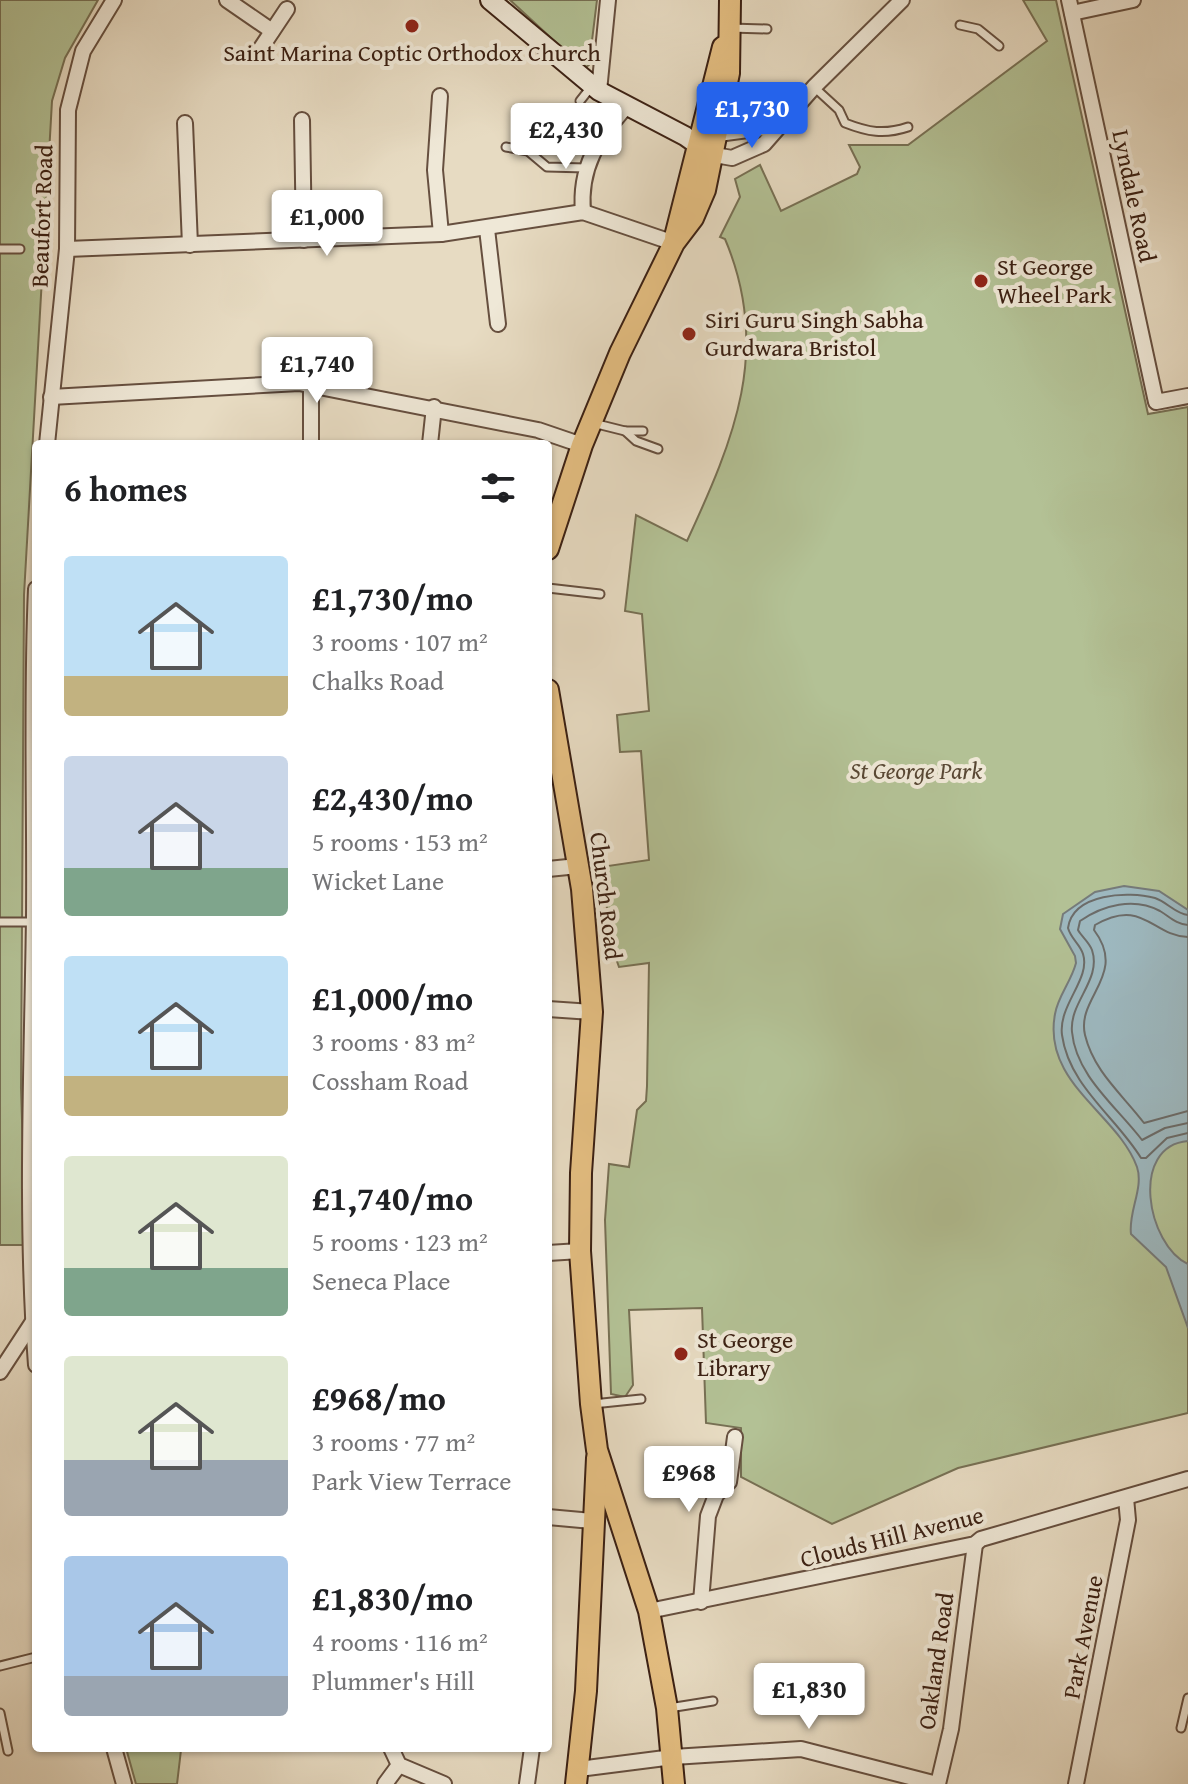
<!DOCTYPE html>
<meta charset="utf-8">
<style>
body{margin:0;font-family:"Gentium Book Plus",serif;background:#f2f2f2;color:#202124;height:100vh;display:flex;flex-direction:column;font-size:30px;white-space:nowrap}
*{box-sizing:border-box;margin:0}
p{font-size:26px;color:#757577}
.icon{flex:none;width:44px;height:44px;fill:none;stroke:currentColor;stroke-width:2;stroke-linecap:round;stroke-linejoin:round}
.map{position:relative;flex:1;overflow:hidden}
.sheet{position:absolute;left:32px;top:440px;width:520px;height:1312px;display:flex;flex-direction:column;background:#fff;border-radius:8px;box-shadow:0 2px 6px #0004}
.sheet>*{flex:none}
.price{position:absolute;translate:-50% -68px;padding:0 18px;border-radius:8px;background:#fff;color:#222;font-size:26px;line-height:52px;filter:drop-shadow(0 2px 4px #0008)}
.price::after{content:'';position:absolute;left:50%;top:48px;width:24px;height:18px;margin-left:-12px;background:inherit;clip-path:polygon(0 0,100% 0,50% 100%)}
.price.current{background:#2563eb;color:#fff}
ul{padding:0;list-style:none}
li{display:flex;align-items:center;gap:24px;height:200px;padding:0 32px}
li span{display:grid;place-items:center;flex:none;width:224px;height:160px;border-radius:8px;color:#555}
li>.icon{margin-inline-start:auto}
span .icon{width:96px;height:96px;fill:#fffc;stroke-width:1}
li b{font-size:34px}
h2{display:flex;justify-content:space-between;align-items:center;height:96px;padding:0 32px;font-size:34px}
.map>svg:first-child{display:block}
</style>
<div class="map">
<svg width="1188" height="1784" viewBox="0 0 1188 1784">
<rect width="100%" height="100%" fill="#e7dbc2"/>
<filter id="stains"><feTurbulence type="fractalNoise" baseFrequency=".0025" numOctaves="4"/><feColorMatrix values="0 0 0 0 .2 0 0 0 0 .09 0 0 0 0 .02 0 0 0 .5 -.17"/></filter>
<radialGradient id="worn" r=".72"><stop offset=".6" stop-color="#630" stop-opacity="0"/><stop offset="1" stop-color="#630" stop-opacity=".3"/></radialGradient>
<g fill="#b3c195" stroke="#777054" stroke-width="2">
<path d="M 0,0 L 98,0 L 65,58 L 52,101 L 24,595 L 21,1088 L 26,1245 L 0,1245 Z"/>
<path d="M 510,0 L 597,0 L 589,65 L 586,67 L 576,61 Z"/>
<path d="M 1023,0 L 1056,0 L 1148,414 L 1188,407 L 1188,1413 L 958,1468 L 832,1524 L 741,1477 L 741,1428 L 706,1423 L 702,1308 L 629,1310 L 633,1385 L 625,1397 L 611,1394 L 605,1220 L 609,1164 L 629,1167 L 637,1110 L 646,1101 L 647,1086 L 649,963 L 619,967 L 613,950 L 601,867 L 649,860 L 641,751 L 620,752 L 617,715 L 649,711 L 642,614 L 625,611 L 636,515 L 687,541 C 734,439 772,350 725,239 L 720,237 L 740,197 L 735,179 L 760,165 L 781,211 L 857,174 L 860,167 L 849,145 L 908,145 L 1047,41 Z"/>
<path d="M 126,1748 L 181,1750 L 177,1784 L 136,1784 Z"/>
</g>
<path fill="#9db8bf" stroke="#767b7a" stroke-width="2" d="M 1124,886 L 1159,891 L 1188,910 L 1188,1141 C 1129,1146 1147,1245 1188,1264 L 1188,1328 L 1166,1267 L 1131,1234 C 1128,1212 1144,1188 1137,1167 C 1118,1114 1042,1083 1055,1014 C 1058,996 1071,982 1076,963 L 1075,956 L 1060,929 L 1063,914 L 1095,892 Z"/>
<g fill="none" stroke-linecap="round" stroke-linejoin="round">
<g stroke="#6c6c69" stroke-width="2">
<path d="M 1188,915 C 1176,914 1167,902 1155,898 C 1128,891 1073,893 1068,928 C 1071,939 1080,944 1083,954 C 1091,979 1058,1005 1062,1035 C 1069,1086 1116,1117 1141,1158 L 1146,1158 L 1167,1138 L 1188,1133"/>
<path d="M 1188,925 C 1176,924 1170,917 1160,911 C 1134,897 1103,905 1080,921 L 1078,930 C 1082,937 1089,942 1092,950 C 1102,980 1069,1002 1072,1032 C 1076,1076 1117,1107 1142,1140 L 1165,1128 L 1188,1123"/>
<path d="M 1188,937 C 1152,936 1143,897 1095,925 L 1094,930 C 1128,975 1076,997 1085,1035 C 1094,1072 1122,1094 1144,1123 L 1188,1111"/>
</g>
<g stroke="#664f3f" stroke-width="11">
<g id="lane">
<path d="M 960,25 L 978,29 L 999,46"/>
<path d="M 730,28 L 767,29"/>
<path d="M 814,87 L 839,110 L 845,123 C 868,132 884,135 908,127"/>
<path d="M 580,101 L 591,87"/>
<path d="M 534,127 L 563,148"/>
<path d="M 506,147 L 528,151 L 547,167 L 586,168"/>
<path d="M 0,249 L 20,249"/>
<path d="M 593,423 L 625,431 L 643,431"/>
<path d="M 625,431 L 636,441 L 658,449"/>
<path d="M 548,588 L 600,594"/>
<path d="M 0,922 L 34,922"/>
<path d="M 593,1404 L 641,1399"/>
<path d="M 0,1666 L 36,1657"/>
<path d="M 669,1708 L 713,1701"/>
<path d="M 0,1713 L 8,1751"/>
<path d="M 1181,1728 L 1188,1698"/>
</g>
</g>
<g stroke="#664f3f" stroke-width="18">
<g id="street">
<path d="M 227,0 L 272,31"/>
<path d="M 1069,0 L 1156,402 L 1188,396"/>
<path d="M 1072,13 L 1133,0"/>
<path d="M 259,51 L 287,9"/>
<path d="M 599,91 L 608,0"/>
<path d="M 440,96 L 435,170 L 441,234"/>
<path d="M 302,120 L 304,240"/>
<path d="M 185,123 L 190,245"/>
<path d="M 718,134 L 779,126"/>
<path d="M 715,155 L 732,158 L 764,144 L 814,87 L 902,0"/>
<path d="M 583,212 C 579,168 598,138 626,107"/>
<path d="M 487,229 L 498,324"/>
<path d="M 67,249 L 441,234 L 583,212 L 674,243"/>
<path d="M 51,397 L 299,383 L 538,430 L 582,445"/>
<path d="M 47,444 L 67,249 L 68,110 L 83,51 L 114,0"/>
<path d="M 311,444 L 311,385"/>
<path d="M 430,444 L 434,407"/>
<path d="M 36,589 C 31,698 35,808 34,917 C 32,1066 25,1216 36,1365"/>
<path d="M 548,869 L 578,866"/>
<path d="M 548,1009 L 592,1012"/>
<path d="M 548,1253 L 580,1251"/>
<path d="M 0,1372 L 32,1323"/>
<path d="M 548,1517 L 592,1521"/>
<path d="M 701,1602 L 708,1516 L 716,1495 L 729,1482 L 735,1437"/>
<path d="M 649,1611 L 975,1544 L 981,1539 L 1188,1479"/>
<path d="M 114,1748 L 124,1784"/>
<path d="M 391,1748 L 399,1765 L 444,1784"/>
<path d="M 579,1769 L 673,1757 L 801,1749 L 937,1784"/>
<path d="M 385,1784 L 399,1765"/>
<path d="M 527,1784 L 532,1748"/>
<path d="M 938,1784 L 951,1729 L 975,1544"/>
<path d="M 1076,1784 L 1128,1520 L 1126,1498"/>
</g>
</g>
<g stroke="#3b2013" stroke-width="22">
<path id="secondary" d="M 490,0 L 599,91 L 685,136 L 709,153"/>
</g>
<g stroke="#3b2013" stroke-width="24">
<g id="primary">
<path d="M 675,237 L 723,47"/>
<path d="M 548,549 L 582,445 L 620,353 L 674,243 L 693,218 L 705,190 L 729,73 L 730,0"/>
<path d="M 548,690 L 582,889 L 592,1012 L 581,1173 L 580,1251 L 591,1404 L 597,1450 L 649,1611 L 667,1708 L 674,1784"/>
<path d="M 576,1784 L 586,1691 L 597,1458"/>
</g>
</g>
<use href="#lane" stroke="#efe8d7" stroke-width="7"/>
<use href="#street" stroke="#efe8d7" stroke-width="14"/>
<use href="#secondary" stroke="#efe8d7" stroke-width="18"/>
<use href="#primary" stroke="#e4be81" stroke-width="20"/>
</g>
<g fill="#8f2418" stroke="#efe8d7" stroke-width="3">
<circle cx="412" cy="26" r="8"/>
<circle cx="981" cy="281" r="8"/>
<circle cx="689" cy="334" r="8"/>
<circle cx="681" cy="1354" r="8"/>
</g>
<g text-anchor="middle" stroke-width="8" stroke-linejoin="round" paint-order="stroke">
<g font-size="24" fill="#3b2013" stroke="#efe8d7" text-anchor="start">
<text x="412" y="61" text-anchor="middle">Saint Marina Coptic Orthodox Church</text>
<text x="997" y="275">St George<tspan x="997" dy="28">Wheel Park</tspan></text>
<text x="705" y="328">Siri Guru Singh Sabha<tspan x="705" dy="28">Gurdwara Bristol</tspan></text>
<text x="697" y="1348">St George<tspan x="697" dy="28">Library</tspan></text>
</g>
<g font-size="24" fill="#3b2013" stroke="#efe8d7">
<text transform="translate(1134 196) rotate(78)" y="8">Lyndale Road</text>
<text transform="translate(42 216) rotate(-88)" y="8">Beaufort Road</text>
<text transform="translate(606 896) rotate(83)" y="8">Church Road</text>
<text transform="translate(892 1537) rotate(-14)" y="8">Clouds Hill Avenue</text>
<text transform="translate(1083 1637) rotate(-79)" y="8">Park Avenue</text>
<text transform="translate(936 1661) rotate(-82)" y="8">Oakland Road</text>
</g>
<g font-size="24" font-style="italic" fill="#594834" stroke="#efe8d7">
<text x="916" y="779">St George Park</text>
</g>
</g>
<rect width="100%" height="100%" filter="url(#stains)"/>
<rect width="100%" height="100%" fill="url(#worn)"/>
</svg>
<b class="price current" style="left:752px;top:150px">£1,730</b>
<b class="price" style="left:566px;top:171px">£2,430</b>
<b class="price" style="left:327px;top:258px">£1,000</b>
<b class="price" style="left:317px;top:405px">£1,740</b>
<b class="price" style="left:689px;top:1514px">£968</b>
<b class="price" style="left:809px;top:1731px">£1,830</b>
<section class="sheet">
<h2>6 homes<svg class="icon" aria-label="filters" viewBox="0 0 24 24"><path d="M4 7h16M4 17h16"/><circle cx="9" cy="7" r="2"/><circle cx="15" cy="17" r="2"/></svg></h2>
<ul>
<li><span style="background:linear-gradient(#bfe0f5 75%,#c2b280 0)"><svg class="icon" aria-label="home" viewBox="0 0 24 24"><path d="M3 11l9-7 9 7M6 9v11h12V9"/></svg></span><div><b>£1,730/mo</b><p>3 rooms · 107 m²</p><p>Chalks Road</p></div></li>
<li><span style="background:linear-gradient(#c9d6e8 70%,#7fa58c 0)"><svg class="icon" aria-label="home" viewBox="0 0 24 24"><path d="M3 11l9-7 9 7M6 9v11h12V9"/></svg></span><div><b>£2,430/mo</b><p>5 rooms · 153 m²</p><p>Wicket Lane</p></div></li>
<li><span style="background:linear-gradient(#bfe0f5 75%,#c2b280 0)"><svg class="icon" aria-label="home" viewBox="0 0 24 24"><path d="M3 11l9-7 9 7M6 9v11h12V9"/></svg></span><div><b>£1,000/mo</b><p>3 rooms · 83 m²</p><p>Cossham Road</p></div></li>
<li><span style="background:linear-gradient(#dfe7d0 70%,#7fa58c 0)"><svg class="icon" aria-label="home" viewBox="0 0 24 24"><path d="M3 11l9-7 9 7M6 9v11h12V9"/></svg></span><div><b>£1,740/mo</b><p>5 rooms · 123 m²</p><p>Seneca Place</p></div></li>
<li><span style="background:linear-gradient(#dfe7d0 65%,#9aa5b1 0)"><svg class="icon" aria-label="home" viewBox="0 0 24 24"><path d="M3 11l9-7 9 7M6 9v11h12V9"/></svg></span><div><b>£968/mo</b><p>3 rooms · 77 m²</p><p>Park View Terrace</p></div></li>
<li><span style="background:linear-gradient(#a9c7e8 75%,#9aa5b1 0)"><svg class="icon" aria-label="home" viewBox="0 0 24 24"><path d="M3 11l9-7 9 7M6 9v11h12V9"/></svg></span><div><b>£1,830/mo</b><p>4 rooms · 116 m²</p><p>Plummer's Hill</p></div></li>
</ul>
</section>
</div>
